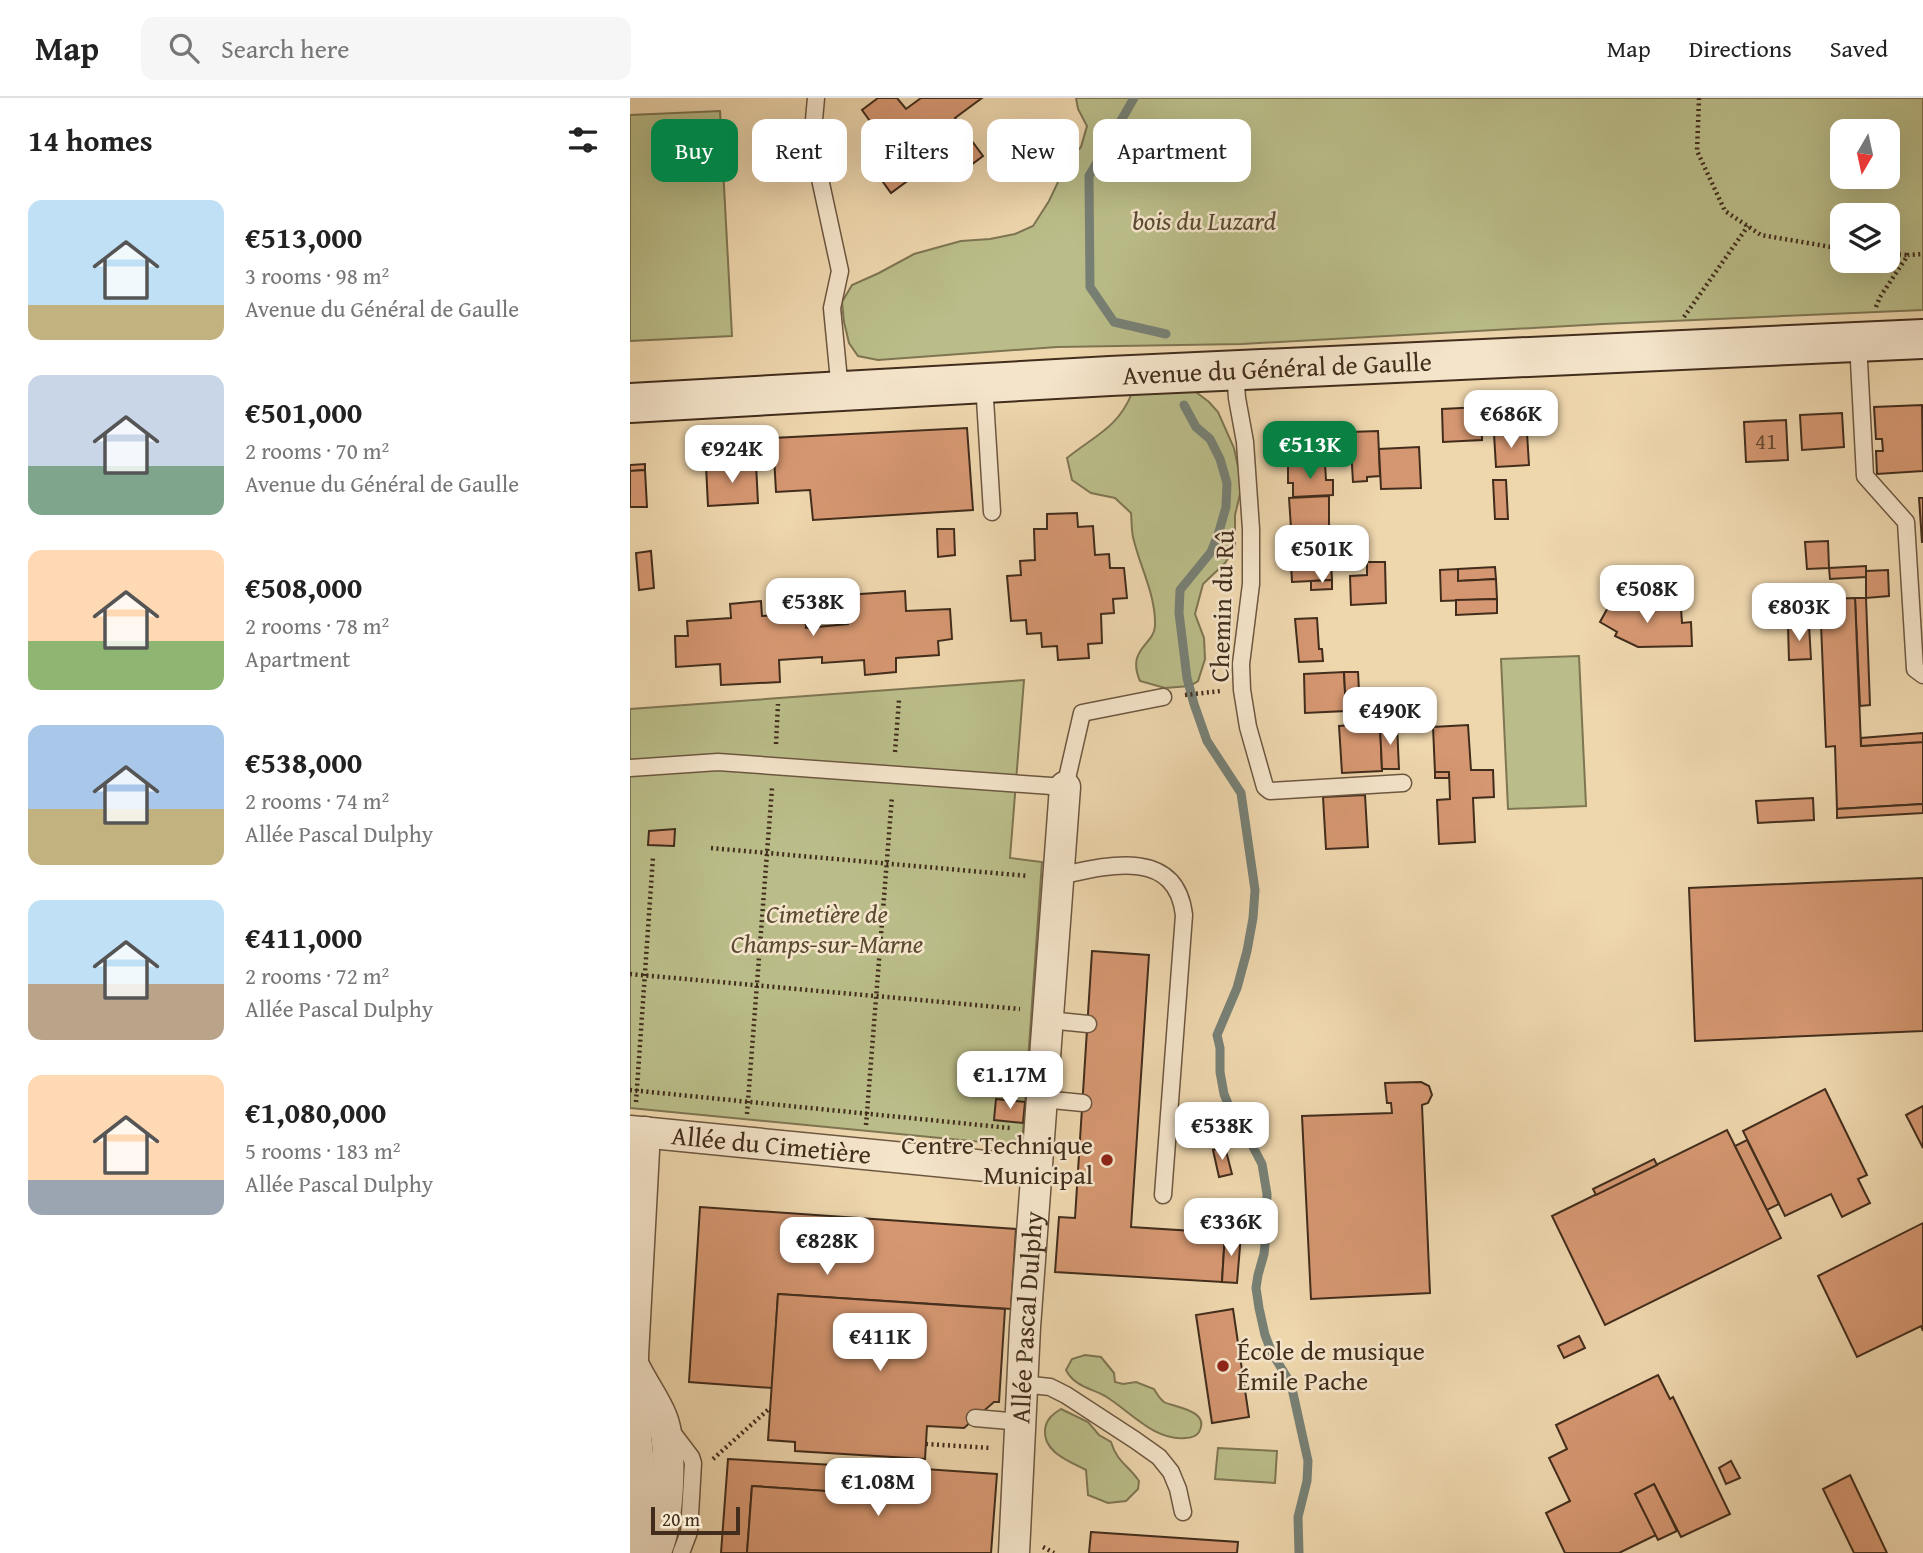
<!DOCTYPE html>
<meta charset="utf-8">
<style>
body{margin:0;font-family:"Gentium Book Plus",serif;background:#f6f6f6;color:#222;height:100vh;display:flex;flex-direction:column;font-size:26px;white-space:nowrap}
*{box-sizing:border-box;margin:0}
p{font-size:23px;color:#767676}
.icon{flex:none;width:38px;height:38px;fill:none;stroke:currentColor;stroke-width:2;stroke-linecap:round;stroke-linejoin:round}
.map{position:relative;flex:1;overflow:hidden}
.details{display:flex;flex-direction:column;background:#fff;width:630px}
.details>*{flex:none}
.hud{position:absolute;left:21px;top:21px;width:665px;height:63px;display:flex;gap:14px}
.needle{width:46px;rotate:189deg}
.fabs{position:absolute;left:1200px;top:21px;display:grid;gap:14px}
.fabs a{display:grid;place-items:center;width:70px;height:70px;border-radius:14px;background:#fff;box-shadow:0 7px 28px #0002;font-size:35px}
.scale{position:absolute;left:21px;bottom:18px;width:89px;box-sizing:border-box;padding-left:7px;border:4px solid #422d1c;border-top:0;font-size:19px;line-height:24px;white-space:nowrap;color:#422d1c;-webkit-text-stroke:5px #f4e4ca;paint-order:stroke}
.price{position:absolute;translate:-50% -60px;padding:0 16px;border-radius:14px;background:#fff;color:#222;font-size:23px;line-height:46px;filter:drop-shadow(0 2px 4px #0008)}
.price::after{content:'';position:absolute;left:50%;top:42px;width:21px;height:16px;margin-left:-10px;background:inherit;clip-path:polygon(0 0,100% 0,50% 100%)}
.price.current{background:#0b8043;color:#fff}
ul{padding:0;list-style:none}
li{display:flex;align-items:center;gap:21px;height:175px;padding:0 28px}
li span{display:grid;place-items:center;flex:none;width:196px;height:140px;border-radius:14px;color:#555}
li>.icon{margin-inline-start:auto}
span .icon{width:84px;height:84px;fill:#fffc;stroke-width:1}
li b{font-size:30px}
h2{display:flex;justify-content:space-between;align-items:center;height:84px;padding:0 28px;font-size:30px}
.pill{padding:0 24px;border-radius:14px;background:#fff;box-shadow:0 7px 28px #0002;font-size:24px;line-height:63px}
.pill.current{background:#0b8043;color:#fff}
header{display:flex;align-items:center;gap:42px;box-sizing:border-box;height:98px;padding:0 35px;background:#fff;border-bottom:2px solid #e0e0e0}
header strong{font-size:33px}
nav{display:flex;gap:38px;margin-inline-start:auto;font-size:24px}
.search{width:490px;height:63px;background:#f6f6f6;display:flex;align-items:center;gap:18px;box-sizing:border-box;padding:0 24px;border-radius:14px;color:#767676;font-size:26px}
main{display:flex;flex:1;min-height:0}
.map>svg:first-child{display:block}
</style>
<header>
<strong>Map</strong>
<div class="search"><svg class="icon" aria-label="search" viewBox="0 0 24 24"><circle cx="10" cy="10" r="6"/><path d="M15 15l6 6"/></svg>Search here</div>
<nav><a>Map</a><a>Directions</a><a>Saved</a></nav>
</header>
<main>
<section class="details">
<h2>14 homes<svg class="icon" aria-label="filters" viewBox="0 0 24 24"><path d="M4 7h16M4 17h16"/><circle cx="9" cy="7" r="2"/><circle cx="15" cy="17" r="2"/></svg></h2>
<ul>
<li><span style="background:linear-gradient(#bfe0f5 75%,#c2b280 0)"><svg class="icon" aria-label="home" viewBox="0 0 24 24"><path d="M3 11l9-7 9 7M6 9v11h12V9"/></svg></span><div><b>€513,000</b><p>3 rooms · 98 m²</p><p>Avenue du Général de Gaulle</p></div></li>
<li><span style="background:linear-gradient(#c9d6e8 65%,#7fa58c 0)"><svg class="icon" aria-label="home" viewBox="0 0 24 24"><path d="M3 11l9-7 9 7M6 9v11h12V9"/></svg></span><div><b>€501,000</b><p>2 rooms · 70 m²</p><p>Avenue du Général de Gaulle</p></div></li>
<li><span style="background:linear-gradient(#ffd9b3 65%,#8fb573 0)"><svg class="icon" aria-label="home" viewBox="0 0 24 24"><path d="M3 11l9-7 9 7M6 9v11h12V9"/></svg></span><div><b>€508,000</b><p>2 rooms · 78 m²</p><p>Apartment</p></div></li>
<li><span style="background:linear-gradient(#a9c7e8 60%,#c2b280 0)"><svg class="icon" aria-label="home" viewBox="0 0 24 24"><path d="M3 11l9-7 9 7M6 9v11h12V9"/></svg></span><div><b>€538,000</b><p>2 rooms · 74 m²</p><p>Allée Pascal Dulphy</p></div></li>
<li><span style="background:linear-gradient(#bfe0f5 60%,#b9a48a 0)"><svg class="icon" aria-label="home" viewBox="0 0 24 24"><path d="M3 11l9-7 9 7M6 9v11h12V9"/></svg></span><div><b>€411,000</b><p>2 rooms · 72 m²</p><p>Allée Pascal Dulphy</p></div></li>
<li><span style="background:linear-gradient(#ffd9b3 75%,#9aa5b1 0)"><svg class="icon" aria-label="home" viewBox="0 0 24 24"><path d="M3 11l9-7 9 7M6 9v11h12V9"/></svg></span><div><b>€1,080,000</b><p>5 rooms · 183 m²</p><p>Allée Pascal Dulphy</p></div></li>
</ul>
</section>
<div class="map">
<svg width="1293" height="1455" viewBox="0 0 1293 1455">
<rect width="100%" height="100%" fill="#eed6ad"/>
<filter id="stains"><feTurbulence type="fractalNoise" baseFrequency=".00286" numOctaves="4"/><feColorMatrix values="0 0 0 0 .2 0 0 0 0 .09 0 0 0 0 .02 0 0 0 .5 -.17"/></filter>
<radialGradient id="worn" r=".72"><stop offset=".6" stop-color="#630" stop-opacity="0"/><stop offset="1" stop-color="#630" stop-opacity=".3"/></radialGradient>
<g fill="#babd89" stroke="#7e7552" stroke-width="2" fill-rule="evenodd">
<path d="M 446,0 L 1293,0 L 1293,212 L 973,226 L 612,246 L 427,249 L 248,262 L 228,258 L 219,245 L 214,224 L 212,204 L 222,187 L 249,175 L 284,156 L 331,143 L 360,141 L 385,136 L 403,128 L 419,103 L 438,63 L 451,49 L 457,28 L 448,11 ZM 1213,33 L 1258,33 L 1258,79 L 1213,79 ZM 1213,117 L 1258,117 L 1258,163 L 1213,163 Z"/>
<path d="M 90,13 L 102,238 L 0,243 L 0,17 Z"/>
<path d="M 562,291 L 579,304 L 588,314 L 604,350 L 612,388 L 605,417 L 605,450 L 595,465 L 573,486 L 565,516 L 574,540 L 575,561 L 568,583 L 560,588 L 535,590 L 510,583 C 496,551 524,547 525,528 C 526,498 511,471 504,443 C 501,434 502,424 501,415 L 485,400 L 461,395 L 442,382 L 437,360 C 464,338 488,330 502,295 Z"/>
<path d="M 949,558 L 956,708 L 878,711 L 871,561 Z"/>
<path d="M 394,582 L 380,760 L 412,764 L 392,1048 L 0,1010 L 0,611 Z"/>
<path d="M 455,1257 L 471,1259 L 484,1275 L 485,1284 L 493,1286 L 506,1284 L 524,1291 C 527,1296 529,1300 534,1304 C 543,1309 581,1312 569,1334 C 566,1339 560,1340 555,1340 C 524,1343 500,1313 475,1298 C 460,1290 444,1288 436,1272 L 442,1261 Z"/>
<path d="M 431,1311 L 458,1324 L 469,1337 L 481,1344 C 487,1364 498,1367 509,1383 L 508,1391 L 496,1403 L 478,1405 L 458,1397 L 456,1372 C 439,1363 413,1354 415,1332 C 416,1321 423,1316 431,1311 Z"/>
<path d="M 588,1350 L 647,1353 L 645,1385 L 585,1381 Z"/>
</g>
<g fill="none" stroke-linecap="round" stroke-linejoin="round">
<g stroke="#778075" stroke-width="9">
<path d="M 504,0 L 459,78 L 460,189 L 484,224 L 536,236"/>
<path d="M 554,307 L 566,329 L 580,341 L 590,361 L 597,385 L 596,409 L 588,437 L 581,454 L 550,492 L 549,515 L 557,580 L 564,606 L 577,643 L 611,695 L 625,792 L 623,820 L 617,853 L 607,890 L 587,937 L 590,950 L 590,974 L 594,996 L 605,1023 L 621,1045 L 632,1066 L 637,1096 L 636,1137 L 634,1156 L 628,1177 L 626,1190 L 629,1210 L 635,1237 L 642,1255 L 661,1286 L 678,1363 L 677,1383 L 668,1419 L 669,1455"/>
</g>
</g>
<g fill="#d59771" stroke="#422d1c" stroke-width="2">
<path d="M 248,0 L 267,0 L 276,11 L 291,0 L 352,0 L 325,20 L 353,58 L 325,79 L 310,59 L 261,95 L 240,66 L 260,51 L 232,12 Z"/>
<path d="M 1292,307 L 1293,373 L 1247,376 L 1246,353 L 1253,353 L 1252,341 L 1246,341 L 1244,309 Z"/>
<path d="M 851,309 L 852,342 L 813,344 L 812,311 Z"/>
<path d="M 1212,315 L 1214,349 L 1172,352 L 1170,317 Z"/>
<path d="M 1156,322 L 1158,362 L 1116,364 L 1114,324 Z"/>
<path d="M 337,330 L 343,412 L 183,422 L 180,392 L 146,394 L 143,340 Z"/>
<path d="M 748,333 L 750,378 L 737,379 L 737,383 L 723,384 L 720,334 Z"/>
<path d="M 700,335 L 701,349 L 708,349 L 708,365 L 658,368 L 657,343 L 665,343 L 665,336 Z"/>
<path d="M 897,335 L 899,367 L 866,369 L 864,336 Z"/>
<path d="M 789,349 L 791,390 L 751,391 L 749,351 Z"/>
<path d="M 15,366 L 15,372 L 0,373 L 0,367 Z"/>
<path d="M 126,366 L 128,405 L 78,408 L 76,368 Z"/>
<path d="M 695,366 L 696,382 L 703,382 L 703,397 L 663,399 L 663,385 L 658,385 L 658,368 Z"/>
<path d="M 15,372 L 17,409 L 0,409 L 0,373 Z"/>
<path d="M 863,382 L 876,382 L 878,421 L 865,421 Z"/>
<path d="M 699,398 L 699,429 L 661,430 L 659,400 Z"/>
<path d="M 1289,400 L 1293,400 L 1293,444 L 1292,444 Z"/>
<path d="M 447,415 L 448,429 L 463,428 L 465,457 L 479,456 L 480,470 L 494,470 L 497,500 L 483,501 L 484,515 L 471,516 L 472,545 L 458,546 L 459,560 L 428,562 L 427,548 L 412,549 L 411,535 L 397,536 L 396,522 L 381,523 L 377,478 L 391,477 L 390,463 L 405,462 L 404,431 L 417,431 L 417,416 Z"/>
<path d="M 699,429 L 702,482 L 662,484 L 659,431 Z"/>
<path d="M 307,431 L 324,431 L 325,457 L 308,459 Z"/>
<path d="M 1198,443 L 1199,470 L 1177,471 L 1175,444 Z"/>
<path d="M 21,453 L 24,490 L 9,492 L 6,455 Z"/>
<path d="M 737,464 L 755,464 L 756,505 L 721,507 L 720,478 L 737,477 Z"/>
<path d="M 1236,468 L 1236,479 L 1200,481 L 1199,470 Z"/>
<path d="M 865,469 L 866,481 L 828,483 L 828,471 Z"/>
<path d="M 828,471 L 828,483 L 866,481 L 867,501 L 811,503 L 810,472 Z"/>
<path d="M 1258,472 L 1259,498 L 1236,500 L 1236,473 Z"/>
<path d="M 702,482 L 702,491 L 681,492 L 681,483 Z"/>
<path d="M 275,493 L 276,513 L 320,511 L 322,541 L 308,543 L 309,557 L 266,560 L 266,574 L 235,577 L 234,562 L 192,565 L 192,559 L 149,562 L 150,584 L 91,587 L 90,566 L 46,569 L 45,538 L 58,538 L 57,523 L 101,520 L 100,506 L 131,503 L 132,518 L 175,515 L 176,530 L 218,526 L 216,497 Z"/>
<path d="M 986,495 L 1008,508 L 1015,507 L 1015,513 L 1028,512 L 1027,507 L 1040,507 L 1040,511 L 1051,510 L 1052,525 L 1061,524 L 1062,548 L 1008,549 L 985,538 L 987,534 L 970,524 Z"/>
<path d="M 1225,500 L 1236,500 L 1240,607 L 1230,608 Z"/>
<path d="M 1225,500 L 1231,648 L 1293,644 L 1293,706 L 1207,711 L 1205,648 L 1196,649 L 1190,501 Z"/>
<path d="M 867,501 L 867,515 L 826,517 L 826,502 Z"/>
<path d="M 1156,502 L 1178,502 L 1179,527 L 1158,528 Z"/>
<path d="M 687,520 L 689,551 L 692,551 L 693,563 L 669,564 L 665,521 Z"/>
<path d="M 1179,527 L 1181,561 L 1159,562 L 1158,528 Z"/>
<path d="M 714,574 L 716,613 L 675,615 L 674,576 Z"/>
<path d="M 714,574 L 728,574 L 730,612 L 716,613 Z"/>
<path d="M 750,625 L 752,673 L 712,675 L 709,628 Z"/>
<path d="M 767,627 L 769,671 L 752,671 L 750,628 Z"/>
<path d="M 838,627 L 841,672 L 863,672 L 864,699 L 843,700 L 845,744 L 809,746 L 807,702 L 820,701 L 819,674 L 805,674 L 803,629 Z"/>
<path d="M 1293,635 L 1293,644 L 1231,648 L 1231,640 Z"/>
<rect x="805" y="674" width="14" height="6"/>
<path d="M 735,697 L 738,749 L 696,751 L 693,699 Z"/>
<path d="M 1183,700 L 1184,722 L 1128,725 L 1126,703 Z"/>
<path d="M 1293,706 L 1293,715 L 1207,720 L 1207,711 Z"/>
<path d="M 45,731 L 44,748 L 18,747 L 19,733 Z"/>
<path d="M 1293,780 L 1293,933 L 1065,943 L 1059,790 Z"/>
<path d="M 462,853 L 519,857 L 501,1129 L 595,1135 L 592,1184 L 425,1174 L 429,1119 L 445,1120 Z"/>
<path d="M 791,984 L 799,988 L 802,997 L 798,1005 L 792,1007 L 800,1195 L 681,1201 L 672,1018 L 762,1015 L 761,1005 L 757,1005 L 755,985 Z"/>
<path d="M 1195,991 L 1237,1077 L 1228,1081 L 1240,1105 L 1212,1119 L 1201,1096 L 1155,1118 L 1113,1033 Z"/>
<path d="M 366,1001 L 395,1004 L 393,1025 L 364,1022 Z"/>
<path d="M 1293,1008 L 1293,1050 L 1276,1017 Z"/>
<path d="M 1097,1032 L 1151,1140 L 975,1227 L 922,1118 Z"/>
<path d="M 1117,1042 L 1149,1106 L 1137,1112 L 1105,1048 Z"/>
<path d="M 595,1049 L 602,1076 L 589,1079 L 583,1052 Z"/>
<path d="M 1024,1061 L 1027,1067 L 966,1097 L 963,1091 Z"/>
<path d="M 70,1109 L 386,1131 L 381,1211 L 148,1196 L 142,1290 L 59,1284 Z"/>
<path d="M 1293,1125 L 1293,1233 L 1291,1228 L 1227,1259 L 1188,1178 Z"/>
<path d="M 595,1135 L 611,1136 L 607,1185 L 592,1184 Z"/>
<path d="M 148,1196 L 375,1211 L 369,1304 L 364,1304 L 334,1330 L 297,1328 L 295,1361 L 165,1353 L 165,1344 L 138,1342 Z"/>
<path d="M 603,1211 L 619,1319 L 582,1325 L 566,1217 Z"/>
<path d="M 949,1238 L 955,1250 L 934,1260 L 928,1248 Z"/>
<path d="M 1028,1277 L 1040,1301 L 1043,1299 L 1100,1416 L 1051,1439 L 1024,1386 L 1005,1396 L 1026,1437 L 989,1455 L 935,1455 L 916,1415 L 940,1403 L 919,1360 L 937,1351 L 926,1327 Z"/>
<path d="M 98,1361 L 258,1370 L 256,1397 L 122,1388 L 117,1455 L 91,1455 Z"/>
<path d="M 1101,1363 L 1110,1380 L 1096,1386 L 1089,1370 Z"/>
<path d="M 258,1370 L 276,1370 L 274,1398 L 293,1399 L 295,1371 L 367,1376 L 361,1455 L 117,1455 L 122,1388 L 256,1397 Z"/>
<path d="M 276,1370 L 295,1372 L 293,1399 L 274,1398 Z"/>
<path d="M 1220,1377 L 1257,1455 L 1224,1455 L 1193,1391 Z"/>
<path d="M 1024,1386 L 1047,1433 L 1028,1442 L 1005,1396 Z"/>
<path d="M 461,1434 L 608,1444 L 607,1455 L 459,1455 Z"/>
</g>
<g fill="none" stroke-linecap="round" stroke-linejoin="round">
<g stroke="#6d5740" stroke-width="19">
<g id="service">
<path d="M 186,0 L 182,44 L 210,173 L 202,210 L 210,293"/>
<path d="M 1228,244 L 1235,378 L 1276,424 L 1285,571 L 1293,577"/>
<path d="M 605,273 L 607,300 L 615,344 L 621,431 L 621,486 L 611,566 L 612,592 L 618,629 L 635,689 L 640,693 L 773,685"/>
<path d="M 354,285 L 362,414"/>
<path d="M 0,670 L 88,664 L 435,689 L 452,615 L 533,599"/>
<path d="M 429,778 C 474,768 546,748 554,817 L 533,1097"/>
<path d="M 418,922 L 458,926"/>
<path d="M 412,1001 L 453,1005"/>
<path d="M 392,1286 L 420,1289 L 436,1297 L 505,1342 L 529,1359 L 541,1374 L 548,1391 L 553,1414"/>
<path d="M 345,1320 L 390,1324"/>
<path d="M 39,1330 L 61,1359 L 63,1365 L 59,1434 L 51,1455"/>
</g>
</g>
<g stroke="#6d5740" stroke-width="33">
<g id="minor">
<path id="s1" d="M 0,1033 L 407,1073"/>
<path d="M 6,1272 C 14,1288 26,1304 32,1320 C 43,1348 39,1429 25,1455"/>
<path d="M 6,1455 L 9,1438 L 11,1386 L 4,1318 L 3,1258 L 15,1034"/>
<path id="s2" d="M 384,1455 L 395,1229 L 435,689"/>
</g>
</g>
<g stroke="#422d1c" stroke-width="42">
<g id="secondary">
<path id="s3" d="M 0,305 L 480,278 L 1293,241"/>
</g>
</g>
<g stroke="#422d1c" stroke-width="4.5" stroke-dasharray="2 3.5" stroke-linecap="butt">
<path d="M 1069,0 L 1067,53 L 1095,113 L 1131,137 L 1213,151"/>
<path d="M 1258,156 L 1277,157"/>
<path d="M 1246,209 L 1250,199 L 1278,157 L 1293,156"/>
<path d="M 1054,219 L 1118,128"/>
<path d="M 555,597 L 591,593"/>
<path d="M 146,646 L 148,606"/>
<path d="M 265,654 L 269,602"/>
<path d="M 81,750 L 398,778"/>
<path d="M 0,876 L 390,911"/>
<path d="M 0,992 L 380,1030"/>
<path d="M 6,1004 L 23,759"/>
<path d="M 117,1016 L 142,690"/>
<path d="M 236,1027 L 262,698"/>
<path d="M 296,1346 L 361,1350"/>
<path d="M 83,1361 L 140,1310"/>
<path d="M 413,1449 L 424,1455"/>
</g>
<use href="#service" stroke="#f4e4ca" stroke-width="16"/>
<use href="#minor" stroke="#f4e4ca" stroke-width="30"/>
<use href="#secondary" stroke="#f4e4ca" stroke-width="38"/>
</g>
<g fill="#8f2418" stroke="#f4e4ca" stroke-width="2.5">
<circle cx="477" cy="1062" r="7"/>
<circle cx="593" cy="1268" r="7"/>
</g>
<g text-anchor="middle" stroke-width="5" stroke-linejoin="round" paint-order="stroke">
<g font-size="23" fill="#674831">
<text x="1136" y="351">41</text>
</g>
<g font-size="26" font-style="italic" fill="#5a4a32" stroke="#f4e4ca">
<text x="574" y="132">bois du Luzard</text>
<text x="197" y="825">Cimetière de<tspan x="197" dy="30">Champs-sur-Marne</tspan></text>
</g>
<g font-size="26" fill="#422d1c" stroke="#f4e4ca">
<text dy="9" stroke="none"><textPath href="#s3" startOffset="648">Avenue du Général de Gaulle</textPath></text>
<text transform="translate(592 508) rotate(-88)" y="9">Chemin du Rû</text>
<text dy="9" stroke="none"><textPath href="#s1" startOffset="142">Allée du Cimetière</textPath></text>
<text dy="9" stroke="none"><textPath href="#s2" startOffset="236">Allée Pascal Dulphy</textPath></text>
</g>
<g font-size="26" fill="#422d1c" stroke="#f4e4ca" text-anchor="end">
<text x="463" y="1056">Centre Technique<tspan x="463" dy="30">Municipal</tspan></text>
<text x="607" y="1262" text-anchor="start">École de musique<tspan x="607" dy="30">Émile Pache</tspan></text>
</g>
</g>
<rect width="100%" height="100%" filter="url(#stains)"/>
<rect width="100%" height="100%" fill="url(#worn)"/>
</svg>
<div class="fabs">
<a><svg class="needle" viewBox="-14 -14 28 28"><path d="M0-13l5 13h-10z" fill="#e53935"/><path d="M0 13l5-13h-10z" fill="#767676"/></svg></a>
<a><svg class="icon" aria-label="layers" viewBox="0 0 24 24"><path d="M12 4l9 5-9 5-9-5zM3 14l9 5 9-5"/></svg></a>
</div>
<div class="scale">20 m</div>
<b class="price" style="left:881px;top:352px">€686K</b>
<b class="price current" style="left:680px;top:383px">€513K</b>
<b class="price" style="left:102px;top:387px">€924K</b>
<b class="price" style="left:692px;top:487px">€501K</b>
<b class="price" style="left:1017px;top:527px">€508K</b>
<b class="price" style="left:183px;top:540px">€538K</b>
<b class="price" style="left:1169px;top:545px">€803K</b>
<b class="price" style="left:760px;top:649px">€490K</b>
<b class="price" style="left:380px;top:1013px">€1.17M</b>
<b class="price" style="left:592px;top:1064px">€538K</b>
<b class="price" style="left:601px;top:1160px">€336K</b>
<b class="price" style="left:197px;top:1179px">€828K</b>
<b class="price" style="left:250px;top:1275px">€411K</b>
<b class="price" style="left:248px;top:1420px">€1.08M</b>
<div class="hud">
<a class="pill current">Buy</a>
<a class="pill">Rent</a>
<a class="pill">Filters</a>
<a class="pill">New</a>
<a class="pill">Apartment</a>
</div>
</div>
</main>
